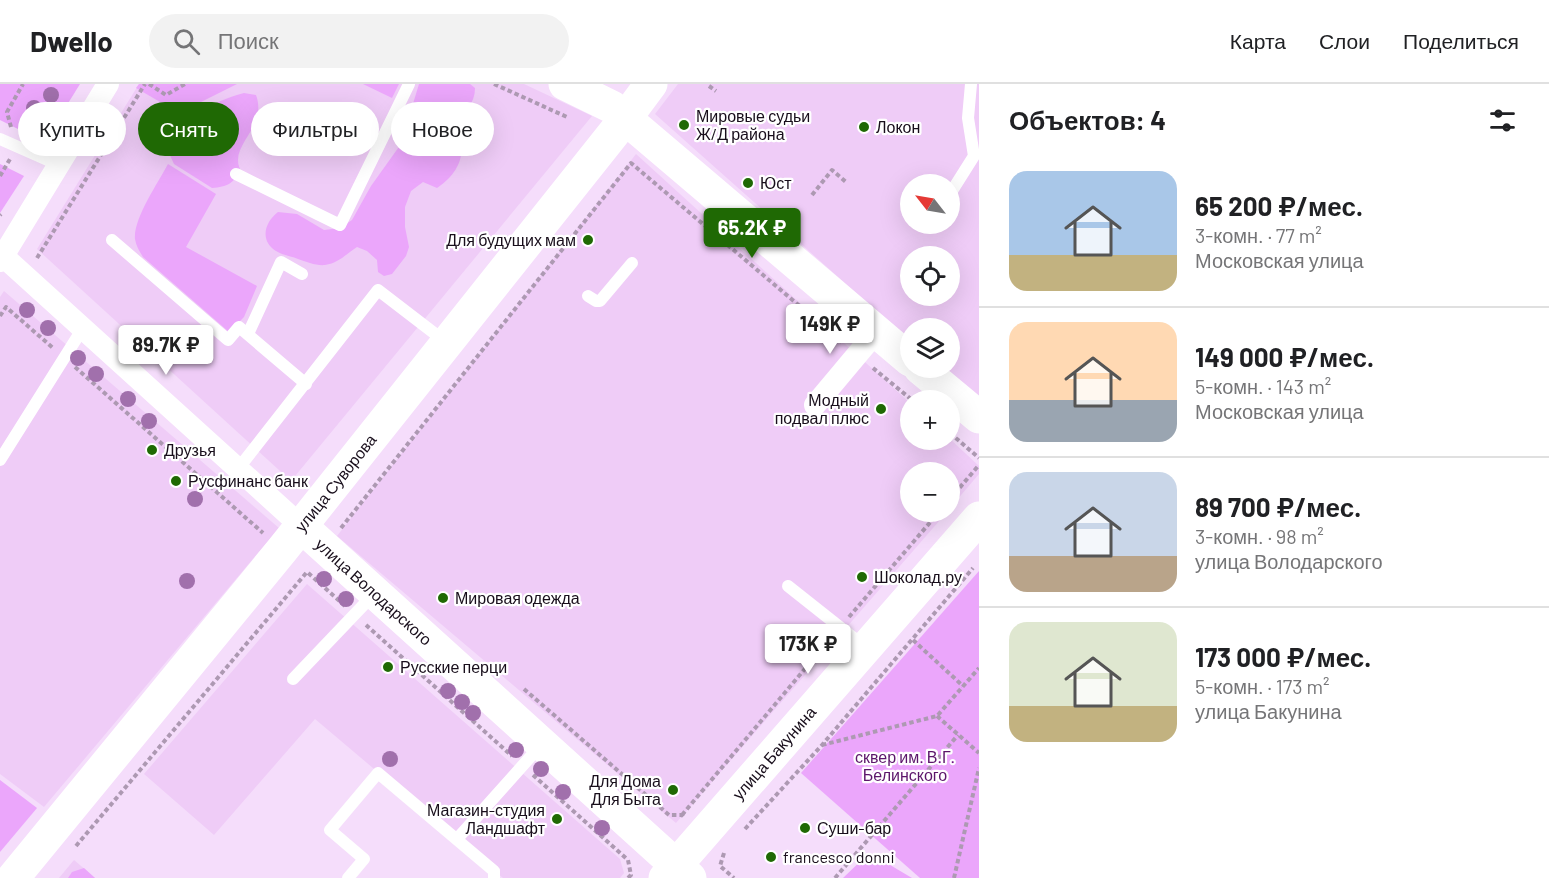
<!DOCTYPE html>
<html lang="ru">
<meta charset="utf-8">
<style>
body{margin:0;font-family:Barlow,sans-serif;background:#f2f2f2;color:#202124;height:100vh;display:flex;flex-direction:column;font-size:22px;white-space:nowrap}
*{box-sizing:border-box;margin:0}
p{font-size:20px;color:#757577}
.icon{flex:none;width:33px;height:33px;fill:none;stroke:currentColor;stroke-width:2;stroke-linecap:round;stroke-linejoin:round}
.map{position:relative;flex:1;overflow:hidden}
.drawer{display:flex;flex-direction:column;background:#fff;width:570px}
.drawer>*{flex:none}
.banner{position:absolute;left:18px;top:18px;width:570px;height:54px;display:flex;gap:12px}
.needle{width:39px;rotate:301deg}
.tools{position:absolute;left:900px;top:90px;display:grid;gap:12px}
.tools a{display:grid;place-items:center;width:60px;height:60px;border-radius:50%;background:#fff;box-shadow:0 6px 24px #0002;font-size:30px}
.price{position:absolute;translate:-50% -51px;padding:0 14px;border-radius:6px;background:#fff;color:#222;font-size:20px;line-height:39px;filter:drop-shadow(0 2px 3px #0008)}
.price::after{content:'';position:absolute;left:50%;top:36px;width:18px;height:14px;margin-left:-9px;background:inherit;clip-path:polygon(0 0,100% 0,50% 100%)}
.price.current{background:#1f6904;color:#fff}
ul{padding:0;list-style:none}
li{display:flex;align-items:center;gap:18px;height:150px;padding:0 30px}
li+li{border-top:2px solid #e0e0e0}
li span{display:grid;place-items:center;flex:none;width:168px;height:120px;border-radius:18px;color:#555}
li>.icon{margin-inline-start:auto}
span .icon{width:72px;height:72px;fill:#fffc;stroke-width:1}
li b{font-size:26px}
h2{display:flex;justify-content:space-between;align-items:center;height:72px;padding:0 30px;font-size:26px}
.chip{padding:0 21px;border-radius:27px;background:#fff;box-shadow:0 6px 24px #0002;font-size:21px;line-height:54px}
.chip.current{background:#1f6904;color:#fff}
header{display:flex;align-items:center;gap:36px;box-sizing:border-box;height:84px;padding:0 30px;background:#fff;border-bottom:2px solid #e0e0e0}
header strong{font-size:28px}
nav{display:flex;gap:33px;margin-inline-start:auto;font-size:21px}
.search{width:420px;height:54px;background:#f2f2f2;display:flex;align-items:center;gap:15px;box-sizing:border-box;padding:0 21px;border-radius:33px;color:#757577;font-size:22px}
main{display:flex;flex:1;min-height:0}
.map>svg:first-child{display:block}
</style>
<header>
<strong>Dwello</strong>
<div class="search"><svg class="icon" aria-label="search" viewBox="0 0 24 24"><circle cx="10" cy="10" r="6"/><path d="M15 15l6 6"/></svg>Поиск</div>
<nav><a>Карта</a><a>Слои</a><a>Поделиться</a></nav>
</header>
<main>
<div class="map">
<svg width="979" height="794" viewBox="0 0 979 794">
<rect width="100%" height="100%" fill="#f5ddfb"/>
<g fill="#efccf7" fill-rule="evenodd">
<path d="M 139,0 L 524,0 L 592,32 L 291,397 L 37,165 Z"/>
<path d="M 678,0 L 979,0 L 979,318 L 940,284 L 950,284 L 950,244 L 910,244 L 910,257 L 655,30 ZM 910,100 L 950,100 L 950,140 L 910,140 ZM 910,172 L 950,172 L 950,212 L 910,212 Z"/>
<path d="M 636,70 L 910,319 L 910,356 L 950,355 L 979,382 L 979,390 L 950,424 L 950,388 L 910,388 L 910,428 L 947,428 L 676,739 L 337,452 Z"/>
<path d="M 4,207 L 279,444 L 44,723 L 0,690 L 0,213 Z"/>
<path d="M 307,500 L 620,775 L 624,789 L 620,794 L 503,794 L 315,635 L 214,751 L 144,690 Z"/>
<path d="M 74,776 L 95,794 L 59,794 Z"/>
</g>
<g fill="#eba6fb">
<path d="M 0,0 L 80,0 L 44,58 L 0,36 Z"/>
<path d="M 139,0 L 237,0 L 179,29 L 136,4 Z"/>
<path d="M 363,0 L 399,0 L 392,14 Z"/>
<path d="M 419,0 L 470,0 L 475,4 C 475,19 466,26 456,37 C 457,45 460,52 461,60 C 464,79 452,94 437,104 L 423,98 L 411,107 L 405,123 L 405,143 L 409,163 L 406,172 L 392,190 L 384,192 L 378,188 L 377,176 L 367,167 L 357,163 C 346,170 339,179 325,181 C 317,182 306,178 298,175 C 291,172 282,171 276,167 C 259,156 265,138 278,128 L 297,130 L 324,146 L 340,144 L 352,136 L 371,102 L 406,53 L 412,38 L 412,23 Z"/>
<path d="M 244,9 L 256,11 C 268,44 229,60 240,85 C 235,99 227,103 212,104 L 174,80 L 168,67 C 183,35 210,18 244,9 Z"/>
<path d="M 0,80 L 24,92 L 0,129 Z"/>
<path d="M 168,80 L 216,110 L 186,163 L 257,202 L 244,233 L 229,248 L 143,173 C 140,168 136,162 135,155 C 133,135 158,99 168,80 Z"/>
<path d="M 979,487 L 979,794 L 920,794 L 801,689 Z"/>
<path d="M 0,696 L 37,724 L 0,768 Z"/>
<path d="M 868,770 L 880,775 L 912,794 L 843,794 Z"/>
<path d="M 84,784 L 95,794 L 68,794 L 72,788 Z"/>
</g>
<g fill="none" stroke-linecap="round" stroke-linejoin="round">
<g stroke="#ad99b2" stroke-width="4" stroke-dasharray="4.5 3" stroke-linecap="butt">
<path d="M 149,0 L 166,11 L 185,0"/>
<path d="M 494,0 L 567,33"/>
<path d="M 709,2 L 716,7"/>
<path d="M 11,43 L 7,28 L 23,0"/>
<path d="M 0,92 L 10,75"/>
<path d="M 812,111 L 832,86 L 846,98"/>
<path d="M 0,131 L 1,130"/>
<path d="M 37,174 L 145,0"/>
<path d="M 0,232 L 6,223 L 53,264"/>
<path d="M 75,283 L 263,449"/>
<path d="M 873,284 L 912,316"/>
<path d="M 950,349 L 979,374"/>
<path d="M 950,415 L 979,381"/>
<path d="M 341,444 L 631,79 L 842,258"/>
<path d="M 849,533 L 939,428"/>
<path d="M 366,541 L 512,672"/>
<path d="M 913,556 L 963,602"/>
<path d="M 524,605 L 669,731 L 682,731 L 684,733"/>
<path d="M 937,632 L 979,669"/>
<path d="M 822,661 L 937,632 L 979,584"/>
<path d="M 533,691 L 628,776 L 631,791 L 628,794"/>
<path d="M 682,731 L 830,555"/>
<path d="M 745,745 L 822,661 L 973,484"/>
<path d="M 76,762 L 307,488 L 345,522"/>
<path d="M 724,769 L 720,782 L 734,794"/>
<path d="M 835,794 L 958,651"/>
<path d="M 954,794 L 979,684"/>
</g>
<g stroke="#fff" stroke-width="12">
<path d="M 0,55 L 59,81"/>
<path d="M 236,90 L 340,141 L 409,0"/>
<path d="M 950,110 L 974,72 L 968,34 L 971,0"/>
<path d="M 112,156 L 228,256 L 239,243 L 306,300"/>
<path d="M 588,212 L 596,217 L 600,217 L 632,179"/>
<path d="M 248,250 L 281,178 L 302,190"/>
<path d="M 0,376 L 83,244"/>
<path d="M 238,385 L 378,206 L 447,259"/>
<path d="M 788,502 L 865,563"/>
<path d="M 293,595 L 374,510"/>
<path d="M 457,755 L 541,661"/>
<path d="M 348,794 L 364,775 L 330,746 L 378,689 L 494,787 L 494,794"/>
</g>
<g stroke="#fff" stroke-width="22">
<path d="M 3,172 L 301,442"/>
<path d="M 0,177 L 108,0"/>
<path d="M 815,321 L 877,247"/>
</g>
<g stroke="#fff" stroke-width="33">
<path d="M 565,0 L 612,23 L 910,276"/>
<path d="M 920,284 L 979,333"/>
<path id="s1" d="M 665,794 L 979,434"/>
</g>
<g stroke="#fff" stroke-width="33">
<path id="s2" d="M 301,442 L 690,794"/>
<path id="s3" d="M 13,794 L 282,466 L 625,35 L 651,0"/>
</g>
</g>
<g fill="#a170ac">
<circle cx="51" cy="11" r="8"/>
<circle cx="34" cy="24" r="8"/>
<circle cx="27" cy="226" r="8"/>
<circle cx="48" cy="244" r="8"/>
<circle cx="78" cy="274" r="8"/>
<circle cx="96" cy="290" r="8"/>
<circle cx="128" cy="315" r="8"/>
<circle cx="149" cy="337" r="8"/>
<circle cx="195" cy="415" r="8"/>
<circle cx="324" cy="495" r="8"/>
<circle cx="187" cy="497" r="8"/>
<circle cx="346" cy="515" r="8"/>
<circle cx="448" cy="607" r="8"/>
<circle cx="462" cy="618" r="8"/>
<circle cx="473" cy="629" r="8"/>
<circle cx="516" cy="666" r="8"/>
<circle cx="390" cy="675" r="8"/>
<circle cx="541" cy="685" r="8"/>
<circle cx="563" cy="708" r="8"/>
<circle cx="602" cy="744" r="8"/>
</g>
<g fill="#1f6904" stroke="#fff" stroke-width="2">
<circle cx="684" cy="41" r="6"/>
<circle cx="864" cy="43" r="6"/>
<circle cx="748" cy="99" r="6"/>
<circle cx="588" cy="156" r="6"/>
<circle cx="881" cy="325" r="6"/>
<circle cx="152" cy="366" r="6"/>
<circle cx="176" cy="397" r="6"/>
<circle cx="862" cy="493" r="6"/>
<circle cx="443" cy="514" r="6"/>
<circle cx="388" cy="583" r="6"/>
<circle cx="673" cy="706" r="6"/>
<circle cx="557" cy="735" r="6"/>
<circle cx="805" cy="744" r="6"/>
<circle cx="771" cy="773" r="6"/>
</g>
<g text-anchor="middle" stroke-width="4.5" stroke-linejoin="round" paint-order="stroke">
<g font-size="16" fill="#180e1b" stroke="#fff" text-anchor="start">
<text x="696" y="38">Мировые судьи<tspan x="696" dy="18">Ж/Д района</tspan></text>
<text x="876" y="49">Локон</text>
<text x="760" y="105">Юст</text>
<text x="576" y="162" text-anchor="end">Для будущих мам</text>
<text x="869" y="322" text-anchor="end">Модный<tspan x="869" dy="18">подвал плюс</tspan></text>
<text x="164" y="372">Друзья</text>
<text x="188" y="403">Русфинанс банк</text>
<text x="874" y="499">Шоколад.ру</text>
<text x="455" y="520">Мировая одежда</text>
<text x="400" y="589">Русские перци</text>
<text x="661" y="703" text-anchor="end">Для Дома<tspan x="661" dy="18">Для Быта</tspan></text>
<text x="545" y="732" text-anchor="end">Магазин-студия<tspan x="545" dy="18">Ландшафт</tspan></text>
<text x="817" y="750">Суши-бар</text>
<text x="783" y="779">francesco donni</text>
</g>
<g font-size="16" fill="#180e1b" stroke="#fff">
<text dy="6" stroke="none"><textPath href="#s3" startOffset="510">улица Суворова</textPath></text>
<text dy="6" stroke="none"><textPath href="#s2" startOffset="98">улица Володарского</textPath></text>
<text dy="6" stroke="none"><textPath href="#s1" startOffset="166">улица Бакунина</textPath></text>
</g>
<g font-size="16" fill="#5c166b" stroke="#fff">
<text x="905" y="679">сквер им. В.Г.<tspan x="905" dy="18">Белинского</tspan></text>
</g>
</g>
</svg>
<div class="tools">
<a><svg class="needle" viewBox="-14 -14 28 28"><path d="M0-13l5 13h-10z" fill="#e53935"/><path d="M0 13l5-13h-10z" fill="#757577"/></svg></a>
<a><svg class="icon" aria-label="locate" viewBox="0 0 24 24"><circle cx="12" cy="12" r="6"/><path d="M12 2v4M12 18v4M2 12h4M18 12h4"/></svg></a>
<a><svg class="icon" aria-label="layers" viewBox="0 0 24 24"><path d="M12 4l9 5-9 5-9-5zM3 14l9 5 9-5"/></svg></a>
<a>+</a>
<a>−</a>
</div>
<b class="price current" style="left:752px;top:175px">65.2K ₽</b>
<b class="price" style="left:830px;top:271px">149K ₽</b>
<b class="price" style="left:166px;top:292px">89.7K ₽</b>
<b class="price" style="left:808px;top:591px">173K ₽</b>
<div class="banner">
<a class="chip">Купить</a>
<a class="chip current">Снять</a>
<a class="chip">Фильтры</a>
<a class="chip">Новое</a>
</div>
</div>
<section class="drawer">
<h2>Объектов: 4<svg class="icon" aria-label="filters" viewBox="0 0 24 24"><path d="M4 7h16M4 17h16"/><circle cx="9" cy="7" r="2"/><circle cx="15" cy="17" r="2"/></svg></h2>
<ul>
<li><span style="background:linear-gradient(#a9c7e8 70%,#c2b280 0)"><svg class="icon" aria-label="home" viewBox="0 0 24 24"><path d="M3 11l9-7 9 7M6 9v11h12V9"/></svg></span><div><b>65 200 ₽/мес.</b><p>3-комн. · 77 m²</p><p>Московская улица</p></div></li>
<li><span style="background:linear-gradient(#ffd9b3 65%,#9aa5b1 0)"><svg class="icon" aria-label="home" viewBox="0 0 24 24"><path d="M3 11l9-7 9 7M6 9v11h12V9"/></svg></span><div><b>149 000 ₽/мес.</b><p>5-комн. · 143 m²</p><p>Московская улица</p></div></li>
<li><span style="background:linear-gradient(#c9d6e8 70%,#b9a48a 0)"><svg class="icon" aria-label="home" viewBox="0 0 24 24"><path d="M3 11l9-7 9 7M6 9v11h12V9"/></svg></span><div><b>89 700 ₽/мес.</b><p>3-комн. · 98 m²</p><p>улица Володарского</p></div></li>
<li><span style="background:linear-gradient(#dfe7d0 70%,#c2b280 0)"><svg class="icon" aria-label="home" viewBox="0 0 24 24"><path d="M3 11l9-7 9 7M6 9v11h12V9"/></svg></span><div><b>173 000 ₽/мес.</b><p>5-комн. · 173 m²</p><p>улица Бакунина</p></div></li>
</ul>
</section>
</main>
